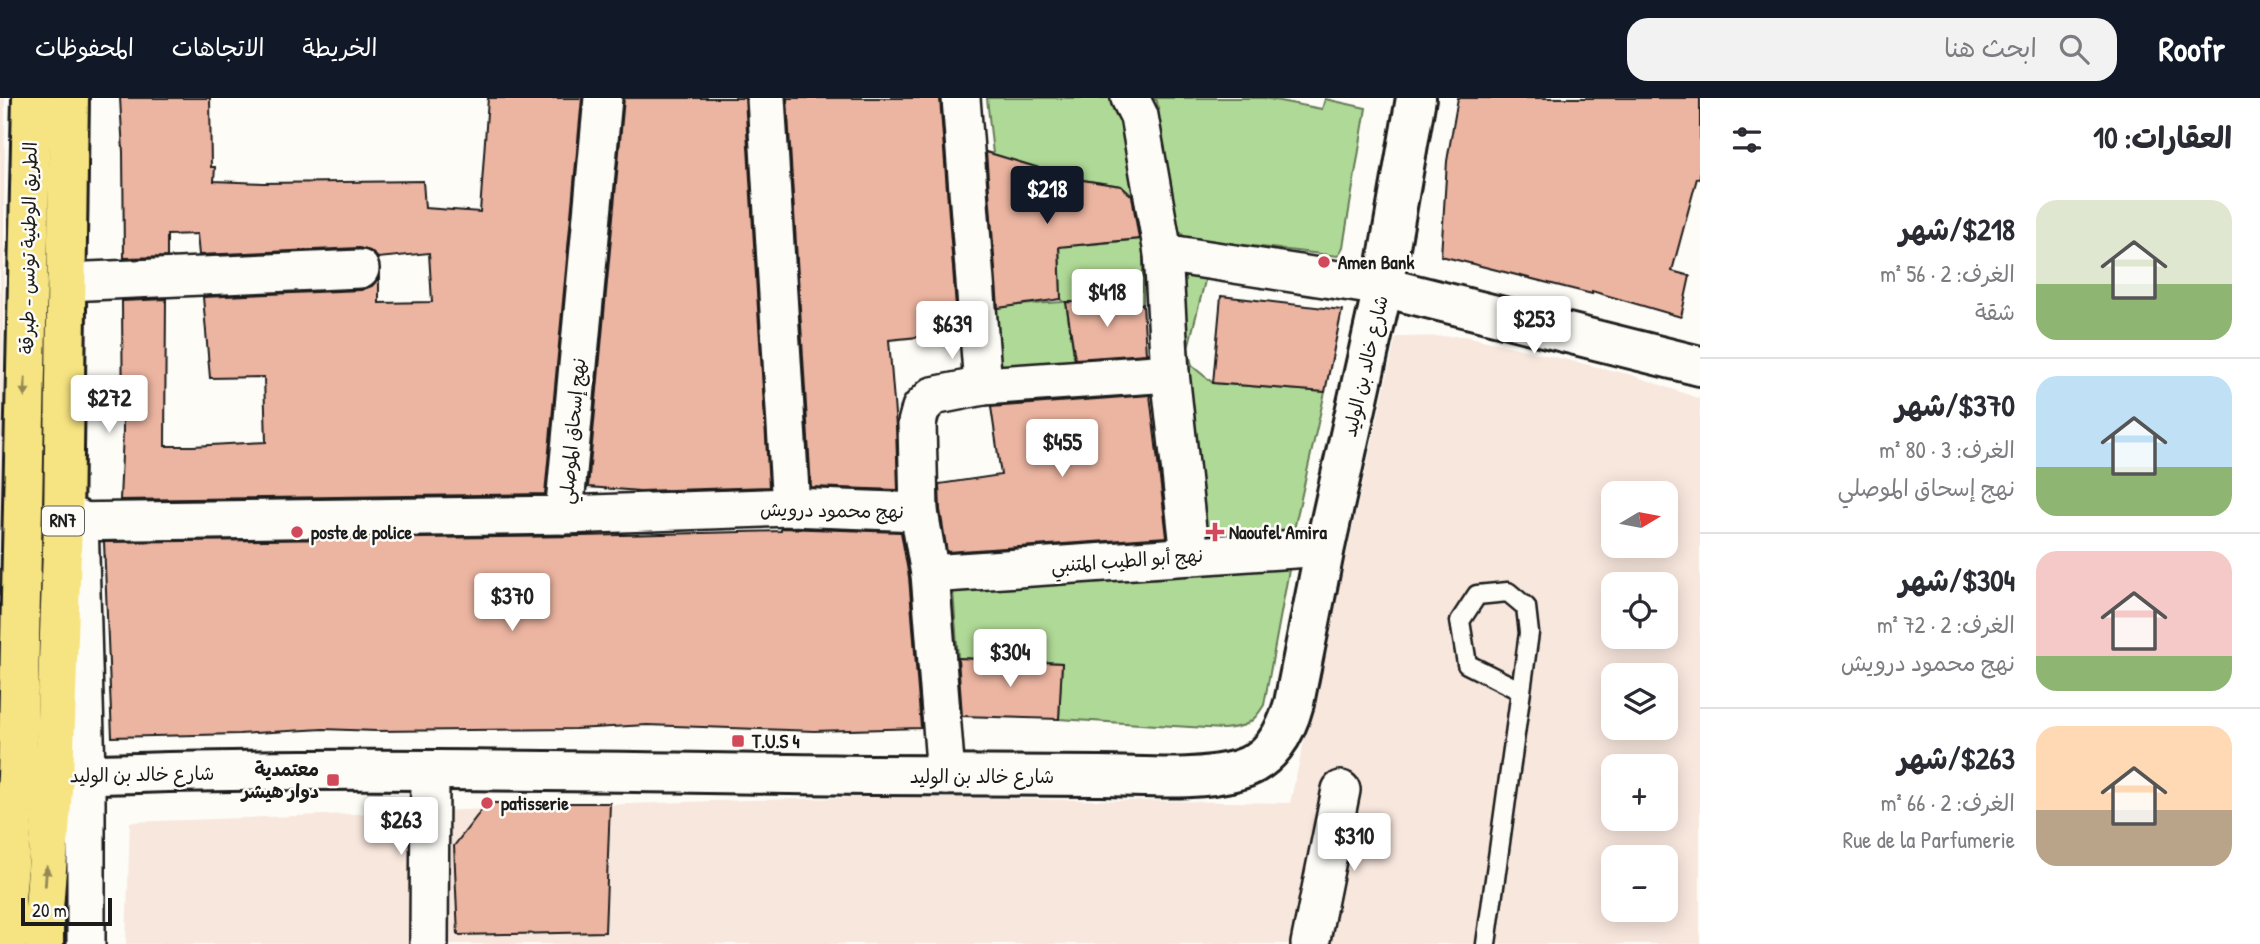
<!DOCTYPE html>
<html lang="ar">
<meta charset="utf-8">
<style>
body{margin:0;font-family:"Patrick Hand","Playpen Sans Arabic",sans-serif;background:#f2f2f3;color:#2b2b33;direction:rtl;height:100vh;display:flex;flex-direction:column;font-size:26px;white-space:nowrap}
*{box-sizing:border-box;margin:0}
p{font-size:23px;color:#7c7c81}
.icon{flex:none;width:38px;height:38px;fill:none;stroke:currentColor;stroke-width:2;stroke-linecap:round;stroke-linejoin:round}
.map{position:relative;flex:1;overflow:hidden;direction:ltr}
.panel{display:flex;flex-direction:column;background:#fff;width:560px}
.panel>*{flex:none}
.needle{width:46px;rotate:80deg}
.tools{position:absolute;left:1601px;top:383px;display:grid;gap:14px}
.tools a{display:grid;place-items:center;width:77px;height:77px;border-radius:14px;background:#fff;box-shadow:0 4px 18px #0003;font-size:35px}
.scale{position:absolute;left:21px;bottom:18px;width:91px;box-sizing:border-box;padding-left:7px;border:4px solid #1c1c1c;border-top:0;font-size:19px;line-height:24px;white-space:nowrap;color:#1c1c1c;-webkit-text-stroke:5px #fdfcf7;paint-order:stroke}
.price{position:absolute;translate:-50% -60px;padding:0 16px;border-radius:7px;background:#fff;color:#222;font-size:23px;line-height:46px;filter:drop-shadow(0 2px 4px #0008)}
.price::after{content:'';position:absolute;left:50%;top:42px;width:21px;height:16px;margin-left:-10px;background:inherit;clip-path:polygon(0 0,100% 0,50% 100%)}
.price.on{background:#111827;color:#fff}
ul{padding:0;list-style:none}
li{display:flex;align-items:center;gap:21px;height:175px;padding:0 28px}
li+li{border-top:2px solid #e1e1e2}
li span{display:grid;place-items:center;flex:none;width:196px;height:140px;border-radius:21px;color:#555}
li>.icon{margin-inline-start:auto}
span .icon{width:84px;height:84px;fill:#fffc;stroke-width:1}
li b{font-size:30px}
h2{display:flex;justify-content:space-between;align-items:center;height:84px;padding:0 28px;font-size:30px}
header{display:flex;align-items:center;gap:42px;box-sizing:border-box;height:98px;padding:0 35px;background:#111827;color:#fff}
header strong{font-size:33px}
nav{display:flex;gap:38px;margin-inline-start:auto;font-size:24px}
.search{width:490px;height:63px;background:#f2f2f3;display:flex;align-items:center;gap:18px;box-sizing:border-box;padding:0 24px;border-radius:21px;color:#7c7c81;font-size:26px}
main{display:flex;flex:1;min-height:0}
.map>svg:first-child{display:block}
</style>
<header>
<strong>Roofr</strong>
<div class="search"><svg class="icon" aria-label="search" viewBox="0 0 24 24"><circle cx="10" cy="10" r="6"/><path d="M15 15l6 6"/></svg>ابحث هنا</div>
<nav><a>الخريطة</a><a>الاتجاهات</a><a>المحفوظات</a></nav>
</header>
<main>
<section class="panel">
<h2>العقارات: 10<svg class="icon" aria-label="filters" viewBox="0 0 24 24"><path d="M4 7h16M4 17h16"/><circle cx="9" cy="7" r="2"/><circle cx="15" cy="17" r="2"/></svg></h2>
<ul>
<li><span style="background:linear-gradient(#dfe7d0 60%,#8fb573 0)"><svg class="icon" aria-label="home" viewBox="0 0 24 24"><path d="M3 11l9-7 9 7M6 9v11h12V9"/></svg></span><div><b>$218/شهر</b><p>الغرف: 2 · 56 m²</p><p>شقة</p></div></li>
<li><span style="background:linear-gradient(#bfe0f5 65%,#8fb573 0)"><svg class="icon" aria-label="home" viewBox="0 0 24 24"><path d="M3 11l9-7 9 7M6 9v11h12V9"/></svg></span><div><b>$370/شهر</b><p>الغرف: 3 · 80 m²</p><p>نهج إسحاق الموصلي</p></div></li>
<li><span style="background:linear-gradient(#f6c9c9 75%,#8fb573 0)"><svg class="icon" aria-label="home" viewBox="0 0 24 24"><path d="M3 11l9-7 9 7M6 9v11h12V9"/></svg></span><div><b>$304/شهر</b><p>الغرف: 2 · 72 m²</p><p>نهج محمود درويش</p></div></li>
<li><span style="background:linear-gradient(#ffd9b3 60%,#b9a48a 0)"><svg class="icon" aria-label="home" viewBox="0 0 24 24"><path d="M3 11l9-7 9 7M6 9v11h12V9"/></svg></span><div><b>$263/شهر</b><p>الغرف: 2 · 66 m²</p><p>Rue de la Parfumerie</p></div></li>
</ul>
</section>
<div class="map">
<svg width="1700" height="846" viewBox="0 0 1700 846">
<rect width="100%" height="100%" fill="#fdfcf7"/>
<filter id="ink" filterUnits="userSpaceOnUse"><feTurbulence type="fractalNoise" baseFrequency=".0143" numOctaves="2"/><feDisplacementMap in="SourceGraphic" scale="14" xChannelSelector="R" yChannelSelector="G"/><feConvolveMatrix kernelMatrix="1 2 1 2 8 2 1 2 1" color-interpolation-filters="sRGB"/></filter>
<g filter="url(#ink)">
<g fill="#f8e7dd" fill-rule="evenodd">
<path d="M 0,0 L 5,0 L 0,591 Z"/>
<path d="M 1465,238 L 1632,277 L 1700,301 L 1700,846 L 126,846 L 130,724 L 712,703 L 883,699 L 1290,705 L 1396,239 ZM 1614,396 L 1666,396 L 1666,448 L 1614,448 ZM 1614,486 L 1666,486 L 1666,539 L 1614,539 ZM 1614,578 L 1666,578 L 1666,630 L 1614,630 ZM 1614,668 L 1666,668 L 1666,721 L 1614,721 ZM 1614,760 L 1666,760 L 1666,812 L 1614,812 Z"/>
</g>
<g fill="#afd996" stroke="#667a59" stroke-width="2">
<path d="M 987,0 L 1116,0 L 1127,12 L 1133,99 L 1121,88 L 1071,80 L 993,56 Z"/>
<path d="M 1154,0 L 1264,0 L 1322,11 L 1325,1 L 1366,10 L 1343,149 L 1338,158 L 1185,140 L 1172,123 L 1157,3 Z"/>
<path d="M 1080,138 L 1083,147 L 1143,141 L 1143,206 L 1066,204 L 1076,272 L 999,270 L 989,209 L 1064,204 L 1061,201 L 1059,140 Z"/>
<path d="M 1177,174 L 1207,175 L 1188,250 L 1192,268 L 1213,285 L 1325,294 L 1293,436 L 1197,442 Z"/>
<path d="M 1291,461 L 1264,607 C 1252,627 1245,629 1223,631 L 1059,621 L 1062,565 L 958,560 L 952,479 Z"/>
</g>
<g fill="#ecb5a1" stroke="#1c1c1c" stroke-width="2">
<path d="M 120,0 L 210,0 L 211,69 L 215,69 L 214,83 L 263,85 L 423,83 L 425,110 L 480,114 L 488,0 L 582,0 L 545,396 L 120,402 L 123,334 L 122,203 L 166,201 L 165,348 L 193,348 L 266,344 L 264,279 L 210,280 L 203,199 L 361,192 L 372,188 L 379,180 L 379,205 L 432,204 L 429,155 L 378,160 L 370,153 L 359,150 L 199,157 L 197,136 L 167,137 L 167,159 L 124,160 L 123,54 Z"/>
<path d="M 624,0 L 745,0 L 769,389 L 640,393 L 588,389 Z"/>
<path d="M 787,0 L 940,0 L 958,235 L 889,242 L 896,329 L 898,392 L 811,389 Z"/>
<path d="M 1458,0 L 1700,0 L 1700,81 L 1697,80 L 1672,173 L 1690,178 L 1681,219 L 1592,193 L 1592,196 L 1441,158 L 1447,63 Z"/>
<path d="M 986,54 L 1076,81 L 1121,88 L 1132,98 L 1139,141 L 1059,149 L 1061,201 L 998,210 Z"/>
<path d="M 1221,198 L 1342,212 L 1325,294 L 1213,285 Z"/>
<path d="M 1066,204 L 1143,206 L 1146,256 L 1075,261 Z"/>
<path d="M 1150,297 L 1167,439 L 947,454 L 940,412 L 939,386 L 1001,377 L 991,309 Z"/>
<path d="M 781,430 L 901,434 L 909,479 L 921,630 L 814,633 L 647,627 L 575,631 L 376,633 L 323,631 L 239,636 L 112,639 L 104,444 L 581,438 L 781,433 Z"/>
<path d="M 958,560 L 1062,565 L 1059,621 L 962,618 Z"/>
<path d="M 487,705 L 610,705 L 605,834 L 458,837 L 454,748 Z"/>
</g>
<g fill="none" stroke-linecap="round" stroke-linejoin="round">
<g stroke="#1c1c1c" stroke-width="23">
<path id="lane" d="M 1486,846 L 1529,535 L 1526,509 L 1508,494 L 1477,497 L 1460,523 L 1467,566 L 1521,593"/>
</g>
<g stroke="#1c1c1c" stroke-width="42">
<g id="street">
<path d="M 766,0 L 791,409"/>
<path d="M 961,0 L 983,288 L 1170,275"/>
<path d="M 1130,0 L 1139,18 L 1163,155 L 1170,275 L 1190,458"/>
<path d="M 1163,155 L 1383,189"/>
<path d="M 66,184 L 360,171"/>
<path d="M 564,417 L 791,409 L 919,414"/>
<path d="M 79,421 L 86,675 L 86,846"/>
<path d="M 63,424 L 564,417 L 603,0"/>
<path d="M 930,476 L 1325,449"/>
<path d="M 946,678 L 930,476 L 919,414 L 917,325 L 921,310 L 933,298 L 983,288"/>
<path d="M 429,846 L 430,672"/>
<path d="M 1310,846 L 1341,692"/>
</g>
</g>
<g stroke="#1c1c1c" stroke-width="44">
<g id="secondary">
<path d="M 1383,189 L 1700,268"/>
<path d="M 22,679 C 304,666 587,674 870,677 C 947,678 1023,677 1100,678 C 1144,678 1195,684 1238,672 C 1269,664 1286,635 1294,605 L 1325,449 L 1383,189 L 1416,0"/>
</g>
</g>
<g stroke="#1c1c1c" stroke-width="44">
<g id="primary">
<path d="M 7,846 L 6,800 L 17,679 L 32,0"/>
<path d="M 44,846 L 44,811 L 54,678 L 63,424 L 69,0"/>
</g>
</g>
<use href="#lane" stroke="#fdfcf7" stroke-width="18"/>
<use href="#street" stroke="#fdfcf7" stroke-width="37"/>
<use href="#secondary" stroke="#fdfcf7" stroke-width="38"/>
<use href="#primary" stroke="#f6e381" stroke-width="38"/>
</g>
<defs><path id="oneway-solid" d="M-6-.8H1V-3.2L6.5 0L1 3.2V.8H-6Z" transform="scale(1.75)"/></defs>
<g fill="#948954">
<use href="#oneway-solid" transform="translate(25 289) rotate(91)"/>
<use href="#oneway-solid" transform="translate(46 778) rotate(-86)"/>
</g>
</g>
<g fill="#d1495b" stroke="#fdfcf7" stroke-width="2.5">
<circle cx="1324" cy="164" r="7"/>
<circle cx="297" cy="434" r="7"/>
<path d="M1211.5 423.5h7v7h7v7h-7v7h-7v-7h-7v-7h7z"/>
<rect x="731" y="636" width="14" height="14" rx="3.5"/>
<rect x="326" y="675" width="14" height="14" rx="3.5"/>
<circle cx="487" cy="705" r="7"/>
</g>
<g text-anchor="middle" stroke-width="5" stroke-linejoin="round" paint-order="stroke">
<rect fill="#fdfcf7" stroke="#605f5e" stroke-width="2" x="42" y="408.5" width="42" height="29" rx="5"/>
<g font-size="18" font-weight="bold" fill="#1c1c1c">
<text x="63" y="429">RN7</text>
</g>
<g font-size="19" fill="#1c1c1c" stroke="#fdfcf7">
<text transform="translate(28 150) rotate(-89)" y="7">الطريق الوطنية تونس - طبرقة</text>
<text transform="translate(1365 268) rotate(-77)" y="7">شارع خالد بن الوليد</text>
<text transform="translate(572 333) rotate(-85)" y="7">نهج إسحاق الموصلي</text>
<text transform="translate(832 412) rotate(1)" y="7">نهج محمود درويش</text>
<text transform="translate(1127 462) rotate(-4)" y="7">نهج أبو الطيب المتنبي</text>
<text transform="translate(142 676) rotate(-1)" y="7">شارع خالد بن الوليد</text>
<text x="982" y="685">شارع خالد بن الوليد</text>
</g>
<g font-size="19" font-weight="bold" fill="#1c1c1c" stroke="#fdfcf7" text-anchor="start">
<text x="1338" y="171">Amen Bank</text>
<text x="311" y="441">poste de police</text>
<text x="1229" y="441">Naoufel Amira</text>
<text x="752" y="650">T.U.S 4</text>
<text x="319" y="678" text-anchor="end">معتمدية<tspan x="319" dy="22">دوار هيشر</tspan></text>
<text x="501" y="712">patisserie</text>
</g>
</g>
</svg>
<div class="tools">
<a><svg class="needle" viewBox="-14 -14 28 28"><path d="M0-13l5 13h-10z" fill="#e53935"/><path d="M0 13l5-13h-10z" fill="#7c7c81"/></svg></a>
<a><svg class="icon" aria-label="locate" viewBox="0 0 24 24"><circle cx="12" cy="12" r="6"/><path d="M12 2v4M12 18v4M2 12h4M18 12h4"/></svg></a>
<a><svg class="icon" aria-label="layers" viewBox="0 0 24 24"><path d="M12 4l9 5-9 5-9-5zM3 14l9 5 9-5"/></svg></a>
<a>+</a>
<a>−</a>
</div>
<div class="scale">20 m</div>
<b class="price on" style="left:1047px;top:128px">$218</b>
<b class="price" style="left:1107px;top:231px">$418</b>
<b class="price" style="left:1534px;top:258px">$253</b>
<b class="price" style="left:952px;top:263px">$639</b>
<b class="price" style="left:109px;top:337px">$272</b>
<b class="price" style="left:1062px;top:381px">$455</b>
<b class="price" style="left:512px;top:535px">$370</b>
<b class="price" style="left:1010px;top:591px">$304</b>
<b class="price" style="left:401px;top:759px">$263</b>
<b class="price" style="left:1354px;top:775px">$310</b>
</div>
</main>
